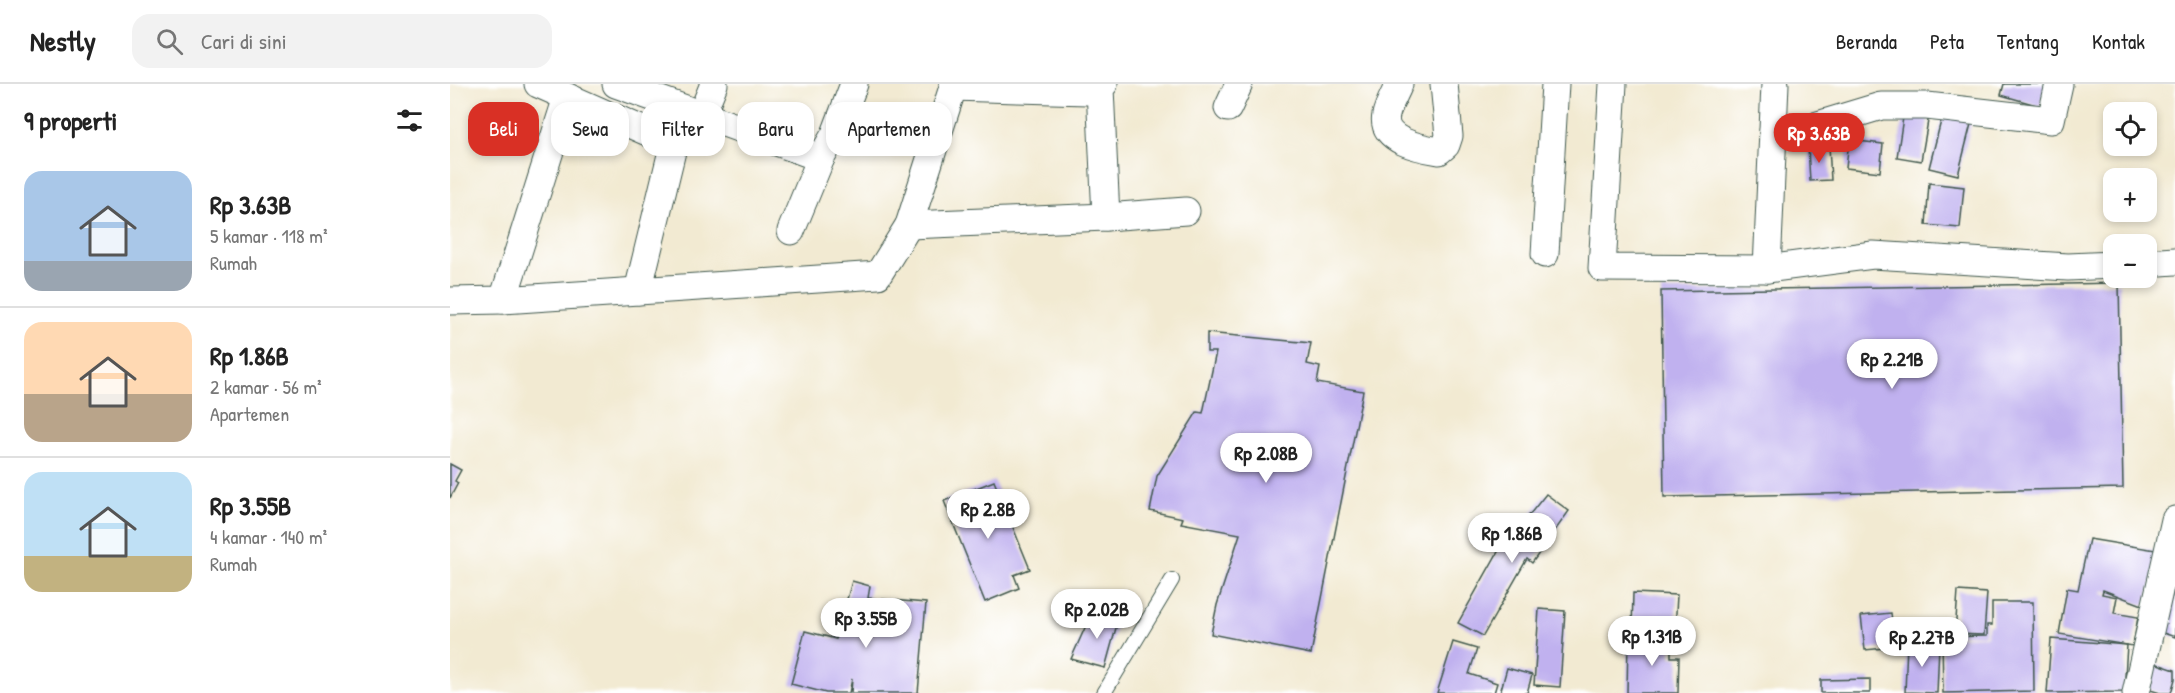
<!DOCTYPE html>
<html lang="id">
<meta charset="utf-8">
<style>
body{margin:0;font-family:"Patrick Hand",sans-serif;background:#f2f2f2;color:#222;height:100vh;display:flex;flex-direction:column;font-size:22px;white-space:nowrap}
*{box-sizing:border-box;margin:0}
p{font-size:20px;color:#767676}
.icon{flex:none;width:33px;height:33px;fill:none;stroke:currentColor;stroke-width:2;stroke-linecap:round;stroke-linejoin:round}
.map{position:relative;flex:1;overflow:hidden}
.side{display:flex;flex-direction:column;background:#fff;width:450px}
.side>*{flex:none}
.guide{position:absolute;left:18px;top:18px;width:570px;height:54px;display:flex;gap:12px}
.buttons{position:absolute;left:1653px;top:18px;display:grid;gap:12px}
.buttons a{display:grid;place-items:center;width:54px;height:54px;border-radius:12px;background:#fff;box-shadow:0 3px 9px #0003;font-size:30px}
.price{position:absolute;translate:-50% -51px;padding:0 14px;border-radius:21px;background:#fff;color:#222;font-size:20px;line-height:39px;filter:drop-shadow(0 2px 3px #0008)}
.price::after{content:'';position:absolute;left:50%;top:36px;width:18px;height:14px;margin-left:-9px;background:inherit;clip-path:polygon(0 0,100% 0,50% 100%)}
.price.selected{background:#d93025;color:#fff}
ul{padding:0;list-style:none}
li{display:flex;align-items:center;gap:18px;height:150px;padding:0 24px}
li+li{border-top:2px solid #e0e0e0}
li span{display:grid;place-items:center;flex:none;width:168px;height:120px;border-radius:18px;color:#555}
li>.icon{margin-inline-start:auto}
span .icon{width:72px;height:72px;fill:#fffc;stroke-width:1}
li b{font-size:26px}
h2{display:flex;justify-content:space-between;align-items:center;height:72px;padding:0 24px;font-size:26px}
.chip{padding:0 21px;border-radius:18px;background:#fff;box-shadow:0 3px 9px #0003;font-size:21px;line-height:54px}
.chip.selected{background:#d93025;color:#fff}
header{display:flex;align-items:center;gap:36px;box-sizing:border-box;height:84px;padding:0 30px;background:#fff;border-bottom:2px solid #e0e0e0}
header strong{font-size:28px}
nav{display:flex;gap:33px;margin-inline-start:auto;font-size:21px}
.search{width:420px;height:54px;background:#f2f2f2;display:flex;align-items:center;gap:15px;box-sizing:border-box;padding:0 21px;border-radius:18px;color:#767676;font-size:22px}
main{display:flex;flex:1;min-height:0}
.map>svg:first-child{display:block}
</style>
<header>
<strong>Nestly</strong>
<div class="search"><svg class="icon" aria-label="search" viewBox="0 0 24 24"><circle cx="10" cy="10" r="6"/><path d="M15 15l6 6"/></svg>Cari di sini</div>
<nav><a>Beranda</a><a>Peta</a><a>Tentang</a><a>Kontak</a></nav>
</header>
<main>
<section class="side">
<h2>9 properti<svg class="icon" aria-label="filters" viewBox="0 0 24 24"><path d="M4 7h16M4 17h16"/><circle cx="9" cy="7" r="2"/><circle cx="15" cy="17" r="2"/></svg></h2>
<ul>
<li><span style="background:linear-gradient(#a9c7e8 75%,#9aa5b1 0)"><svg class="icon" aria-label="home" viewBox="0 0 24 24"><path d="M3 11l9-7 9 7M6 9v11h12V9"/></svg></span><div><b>Rp 3.63B</b><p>5 kamar · 118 m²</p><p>Rumah</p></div></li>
<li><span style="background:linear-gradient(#ffd9b3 60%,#b9a48a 0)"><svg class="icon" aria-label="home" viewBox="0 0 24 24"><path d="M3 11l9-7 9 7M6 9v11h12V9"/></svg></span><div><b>Rp 1.86B</b><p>2 kamar · 56 m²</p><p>Apartemen</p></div></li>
<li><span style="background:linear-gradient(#bfe0f5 70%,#c2b280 0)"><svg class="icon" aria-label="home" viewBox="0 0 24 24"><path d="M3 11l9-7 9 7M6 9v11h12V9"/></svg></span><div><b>Rp 3.55B</b><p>4 kamar · 140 m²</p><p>Rumah</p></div></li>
</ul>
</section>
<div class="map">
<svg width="1725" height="609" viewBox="0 0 1725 609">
<rect width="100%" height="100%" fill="#fff"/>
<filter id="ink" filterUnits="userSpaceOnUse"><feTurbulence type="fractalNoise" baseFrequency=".0167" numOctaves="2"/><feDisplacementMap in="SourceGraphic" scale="12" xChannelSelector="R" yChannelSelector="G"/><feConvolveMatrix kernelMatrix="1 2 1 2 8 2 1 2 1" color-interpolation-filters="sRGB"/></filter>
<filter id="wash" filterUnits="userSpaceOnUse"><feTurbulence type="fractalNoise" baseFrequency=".008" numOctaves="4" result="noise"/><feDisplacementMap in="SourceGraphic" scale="24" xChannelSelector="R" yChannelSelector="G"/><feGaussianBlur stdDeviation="1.35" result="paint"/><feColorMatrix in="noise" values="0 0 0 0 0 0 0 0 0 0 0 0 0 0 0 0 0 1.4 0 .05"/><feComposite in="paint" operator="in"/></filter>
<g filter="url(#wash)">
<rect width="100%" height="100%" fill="#f2ead2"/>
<g id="blocks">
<g fill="#c0b1ef">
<path d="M 1554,0 L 1596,0 L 1590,22 L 1551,11 Z"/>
<path d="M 1454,27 L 1479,31 L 1471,77 L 1447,73 Z"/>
<path d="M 1493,29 L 1522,36 L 1508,91 L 1479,84 Z"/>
<path d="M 1399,56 L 1433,60 L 1430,88 L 1396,84 Z"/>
<path d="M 1379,62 L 1381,96 L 1360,97 L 1358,63 Z"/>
<path d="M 1479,99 L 1514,103 L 1510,144 L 1476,141 Z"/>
<path d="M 1669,199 L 1673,404 L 1214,413 L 1211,207 Z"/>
<path d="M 757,249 L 861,259 L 857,280 L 870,283 L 867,299 L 913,307 L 861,570 L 761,550 L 767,521 L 790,450 L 731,439 L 733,434 L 700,427 L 707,392 L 747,328 L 753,329 L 766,268 L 757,268 Z"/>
<path d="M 0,380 L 11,386 L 5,397 L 8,399 L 0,414 Z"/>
<path d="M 544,397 L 580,485 L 564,491 L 569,504 L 535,518 L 494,417 Z"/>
<path d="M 1096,410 L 1119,427 L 1082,479 L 1077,475 L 1033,552 L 1008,539 L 1053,459 L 1056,460 Z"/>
<path d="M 1639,455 L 1712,467 L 1695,522 L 1653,506 L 1652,510 L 1667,513 L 1664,529 L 1688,533 L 1683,562 L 1609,550 L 1617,504 L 1628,506 Z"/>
<path d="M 402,497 L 420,502 L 418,514 L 476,519 L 468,609 L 401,609 L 402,595 L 399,609 L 376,609 L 341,600 L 355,547 L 386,555 Z"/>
<path d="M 1725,503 L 1725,553 L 1710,548 Z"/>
<path d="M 1508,507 L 1537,509 L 1534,551 L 1505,550 Z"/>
<path d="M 1183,509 L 1227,511 L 1225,547 L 1182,546 Z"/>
<path d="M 1542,518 L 1583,518 L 1584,607 L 1493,609 L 1492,553 L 1537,552 L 1537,541 L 1542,541 Z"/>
<path d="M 1089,525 L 1115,527 L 1110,603 L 1084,601 Z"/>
<path d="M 643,526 L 669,533 L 655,584 L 621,575 Z"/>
<path d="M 1441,529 L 1445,563 L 1415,566 L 1411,532 Z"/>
<path d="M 1178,554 L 1221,555 L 1221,573 L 1229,573 L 1228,609 L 1177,609 Z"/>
<path d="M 1601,555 L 1677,561 L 1674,608 L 1597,609 Z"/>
<path d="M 1003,558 L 1027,565 L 1019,590 L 1047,599 L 1044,609 L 987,609 Z"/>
<path d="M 1457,560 L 1489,561 L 1487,609 L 1455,608 Z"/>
<path d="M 1702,578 L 1725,586 L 1725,595 L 1721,609 L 1710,609 L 1694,604 Z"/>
<path d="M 1057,584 L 1082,591 L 1077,609 L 1050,609 Z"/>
<path d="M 1420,595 L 1420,609 L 1371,609 L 1371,596 Z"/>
</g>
</g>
</g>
<g filter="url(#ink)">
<use href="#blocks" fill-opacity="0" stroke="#3f574c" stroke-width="1.5"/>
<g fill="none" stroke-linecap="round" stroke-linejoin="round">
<g stroke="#3f574c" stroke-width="16">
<path id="service" d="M 654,609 L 722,496"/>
</g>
<g stroke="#3f574c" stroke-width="29">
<g id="minor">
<path d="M 88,0 L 220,58 L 222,67 L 188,207"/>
<path d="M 166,0 L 371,74 L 385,50 L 404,0"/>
<path d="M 654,0 L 650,4 L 656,133"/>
<path d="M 949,0 C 945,10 938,21 936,31 C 930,57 971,64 989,67 L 996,61 L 999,52 L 994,0"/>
<path d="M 1163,0 L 1152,184 L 1317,185 L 1423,171 L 1618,183 L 1664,181"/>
<path d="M 503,3 L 637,7 L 650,4"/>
<path d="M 778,24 L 789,0"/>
<path d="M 251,32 L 264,0"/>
<path d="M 1323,47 L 1355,45 L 1431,22 L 1477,22 L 1601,36 L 1609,0"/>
<path d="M 459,141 L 656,133 L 736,127"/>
<path d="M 341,147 L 371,74"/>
<path d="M 1095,170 L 1105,0"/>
<path d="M 1696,179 L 1725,177"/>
<path d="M 1317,185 L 1325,0"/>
<path d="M 53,216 L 117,13"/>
<path d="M 0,217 L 53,216 L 428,191 L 459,141 L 504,0"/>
<path d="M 1686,609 L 1725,436"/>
</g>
</g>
<use href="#service" stroke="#fff" stroke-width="14"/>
<use href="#minor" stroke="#fff" stroke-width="27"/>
</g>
</g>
</svg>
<div class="buttons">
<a><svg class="icon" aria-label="locate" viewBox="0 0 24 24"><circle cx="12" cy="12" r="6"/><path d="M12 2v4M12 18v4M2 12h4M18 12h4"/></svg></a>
<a>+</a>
<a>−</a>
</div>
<b class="price selected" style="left:1369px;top:80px">Rp 3.63B</b>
<b class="price" style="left:1442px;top:306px">Rp 2.21B</b>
<b class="price" style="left:816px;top:400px">Rp 2.08B</b>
<b class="price" style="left:538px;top:456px">Rp 2.8B</b>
<b class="price" style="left:1062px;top:480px">Rp 1.86B</b>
<b class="price" style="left:647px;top:556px">Rp 2.02B</b>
<b class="price" style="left:416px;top:565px">Rp 3.55B</b>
<b class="price" style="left:1202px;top:583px">Rp 1.31B</b>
<b class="price" style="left:1472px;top:584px">Rp 2.27B</b>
<div class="guide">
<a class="chip selected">Beli</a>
<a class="chip">Sewa</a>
<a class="chip">Filter</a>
<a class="chip">Baru</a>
<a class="chip">Apartemen</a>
</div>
</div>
</main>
